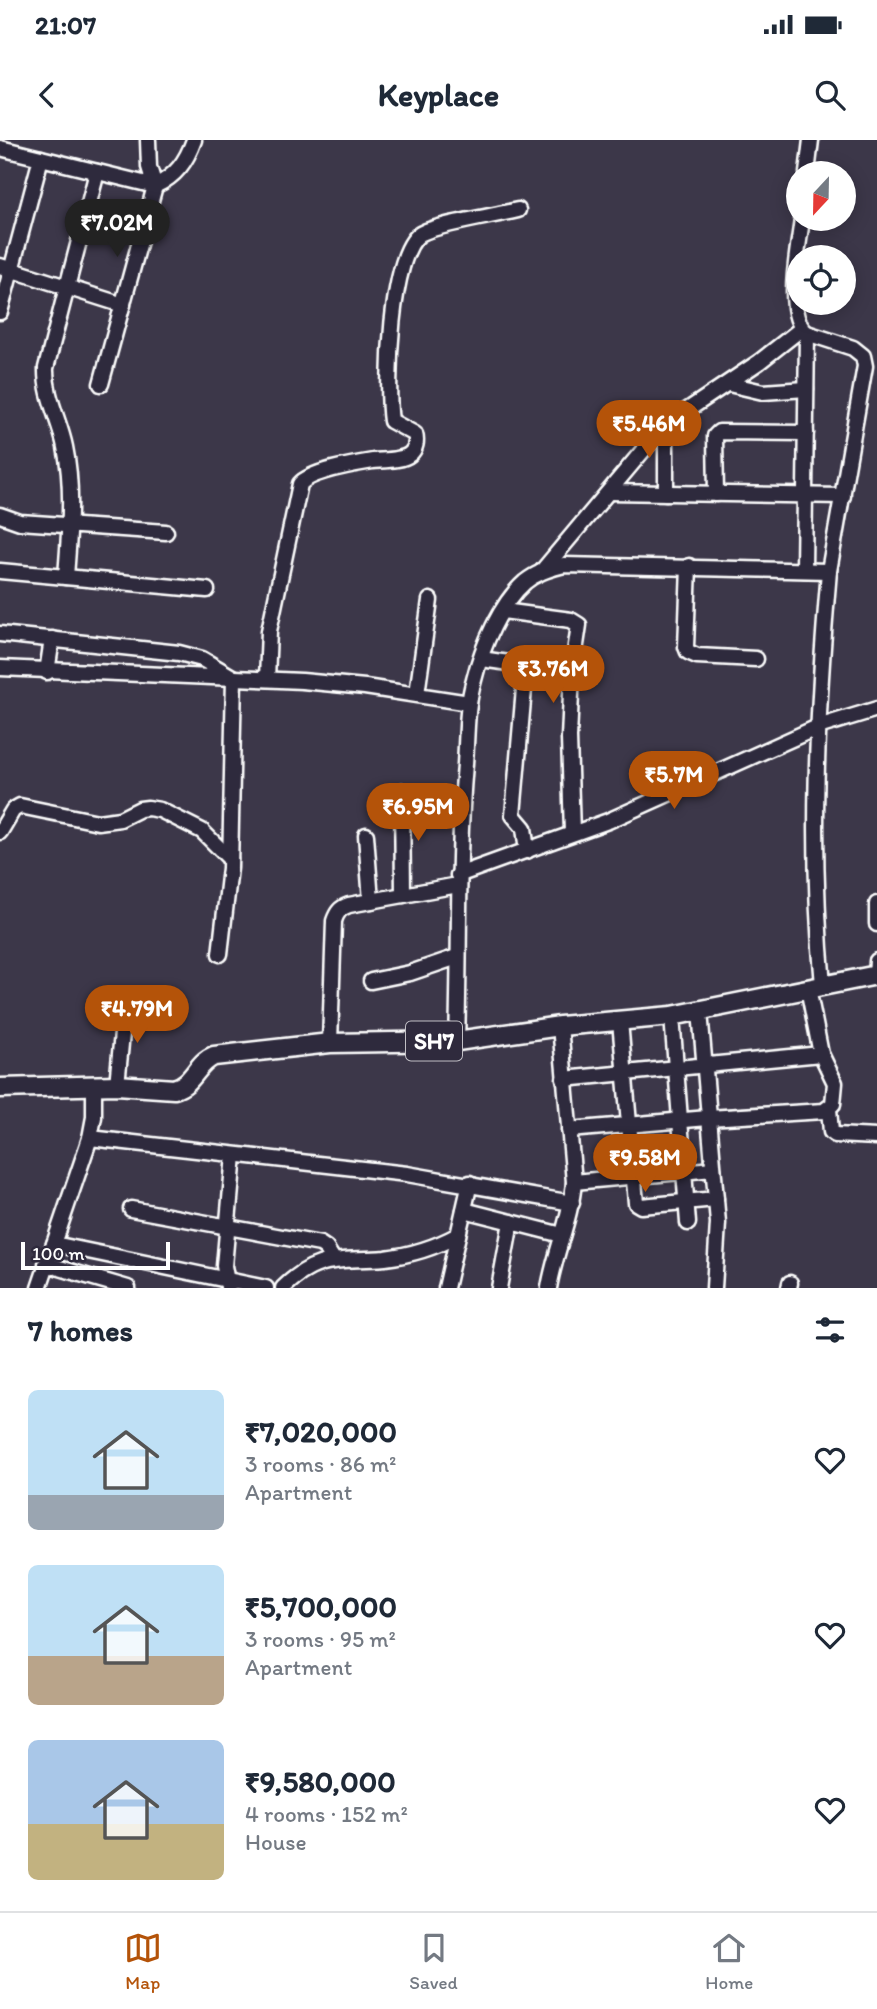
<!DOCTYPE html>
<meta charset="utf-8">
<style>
body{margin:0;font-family:Itim,sans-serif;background:#f2f2f3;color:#1f2937;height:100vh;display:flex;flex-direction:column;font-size:26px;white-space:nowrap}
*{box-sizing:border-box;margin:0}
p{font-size:23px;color:#747a83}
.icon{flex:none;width:38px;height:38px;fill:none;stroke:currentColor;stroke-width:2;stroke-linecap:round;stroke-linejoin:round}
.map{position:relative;height:1148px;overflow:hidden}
.sheet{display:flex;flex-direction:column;background:#fff;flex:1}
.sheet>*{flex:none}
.needle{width:46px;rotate:202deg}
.buttons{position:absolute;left:786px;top:21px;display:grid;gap:14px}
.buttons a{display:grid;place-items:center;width:70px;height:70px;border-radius:50%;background:#fff;box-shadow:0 4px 18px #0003;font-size:35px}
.scale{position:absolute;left:21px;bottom:18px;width:149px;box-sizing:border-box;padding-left:7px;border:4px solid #fff;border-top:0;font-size:19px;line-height:24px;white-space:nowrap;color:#fff;-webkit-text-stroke:5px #2f2a3d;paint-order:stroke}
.price{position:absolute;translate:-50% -60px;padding:0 16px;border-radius:24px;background:#b45309;color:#fff;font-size:23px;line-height:46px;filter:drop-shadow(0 2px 4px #0008)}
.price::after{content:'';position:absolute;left:50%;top:42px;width:21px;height:16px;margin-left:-10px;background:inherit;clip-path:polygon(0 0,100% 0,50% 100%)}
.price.current{background:#222;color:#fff}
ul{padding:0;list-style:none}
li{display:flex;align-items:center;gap:21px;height:175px;padding:0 28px}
li span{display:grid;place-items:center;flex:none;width:196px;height:140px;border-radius:10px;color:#555}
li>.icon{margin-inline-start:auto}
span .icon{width:84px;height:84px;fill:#fffc;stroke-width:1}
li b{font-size:30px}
h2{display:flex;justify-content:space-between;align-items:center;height:84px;padding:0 28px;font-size:30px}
.status{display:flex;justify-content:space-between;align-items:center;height:49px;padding:0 35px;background:#fff;direction:ltr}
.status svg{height:19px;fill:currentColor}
header{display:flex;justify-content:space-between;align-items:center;height:91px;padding:0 28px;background:#fff;font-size:32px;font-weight:700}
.dock{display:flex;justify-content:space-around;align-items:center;height:98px;border-top:2px solid #e0e1e3;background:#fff;font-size:19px;color:#747a83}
.dock a{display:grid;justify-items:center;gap:4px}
.dock .current{color:#b45309}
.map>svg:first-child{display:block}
</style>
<div class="status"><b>21:07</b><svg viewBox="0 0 49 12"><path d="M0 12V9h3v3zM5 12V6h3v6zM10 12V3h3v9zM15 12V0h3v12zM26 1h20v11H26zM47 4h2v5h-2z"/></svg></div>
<header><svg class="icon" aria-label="back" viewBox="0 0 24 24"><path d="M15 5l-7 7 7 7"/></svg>Keyplace<svg class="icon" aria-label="search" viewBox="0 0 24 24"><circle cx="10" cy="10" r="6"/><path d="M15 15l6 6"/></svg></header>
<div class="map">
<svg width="877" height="1148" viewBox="0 0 877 1148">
<rect width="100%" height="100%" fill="#3c3749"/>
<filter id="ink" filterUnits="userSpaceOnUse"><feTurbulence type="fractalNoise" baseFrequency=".0143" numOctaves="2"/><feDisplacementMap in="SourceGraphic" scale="14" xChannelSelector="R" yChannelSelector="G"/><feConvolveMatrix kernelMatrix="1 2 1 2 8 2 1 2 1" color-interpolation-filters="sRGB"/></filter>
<g filter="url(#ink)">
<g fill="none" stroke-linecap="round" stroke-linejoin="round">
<g stroke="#fff" stroke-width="19">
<g id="minor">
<path d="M 0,8 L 155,46 C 176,36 186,22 194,0"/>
<path d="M 807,33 L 811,0"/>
<path d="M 802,79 C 799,106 783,176 807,193 L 853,208 L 863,216 L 865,226 L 829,431 C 817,569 810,707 823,845"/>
<path d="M 0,126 L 123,165"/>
<path d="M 0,172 L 41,18"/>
<path d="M 101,244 L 155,46 L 149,27 L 148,0"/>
<path d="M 729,244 L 763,252 L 806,249"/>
<path d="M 609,352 L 843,356"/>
<path d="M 666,353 L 666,287"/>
<path d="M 716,354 L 715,296 L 719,292 L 806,293"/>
<path d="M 0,375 L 20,382 L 166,392"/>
<path d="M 689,426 L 686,507 L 688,512 L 697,516 L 756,519"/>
<path d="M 804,430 L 807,193"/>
<path d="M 0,431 L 207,450"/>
<path d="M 542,431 L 651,301 L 686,271 L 759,222 L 801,189"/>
<path d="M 66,437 C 69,393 74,350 65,307 C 60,281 45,256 46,228 L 97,32"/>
<path d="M 503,471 L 571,480 L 579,485 L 572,532 L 569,598 L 572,693"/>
<path d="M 0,494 L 179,513 L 202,519 L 234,538 L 230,728 L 220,814"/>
<path d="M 481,519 L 572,532"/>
<path d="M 526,526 L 513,675 L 524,688 L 527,711"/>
<path d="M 0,528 L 302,541 L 365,547 L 469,563"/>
<path d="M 47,532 L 52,499"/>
<path d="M 267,539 L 269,491 L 300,344 C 311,331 355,324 373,321 C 383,320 402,321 410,314 C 416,309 417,301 415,294 L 391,281 C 386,247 390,114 420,94 C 434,85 498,75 518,70"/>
<path d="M 417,554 L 430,460"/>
<path d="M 402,651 L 403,755"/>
<path d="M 0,692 L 13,670 L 20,666 L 98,682 L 120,679 L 140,669 L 148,668 L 160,670 L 202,691 L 230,719"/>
<path d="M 366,695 L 371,761"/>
<path d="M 458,735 L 608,681 L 818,587 L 877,569"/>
<path d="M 877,764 L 877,784"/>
<path d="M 876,836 L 877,821"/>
<path d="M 371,841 L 410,833 L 457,817"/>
<path d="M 700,871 L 718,1083 L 714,1148"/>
<path d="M 672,876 L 688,1083"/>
<path d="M 620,881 L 636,1063 L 641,1066 L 716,1059"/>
<path d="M 457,901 C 460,808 457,716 465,624 C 467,596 466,567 474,540 C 482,507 500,464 525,442 C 537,432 550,429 564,425 L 829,431"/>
<path d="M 330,903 L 334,781 C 337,772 340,768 349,765 L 458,745"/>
<path d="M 564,939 L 821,914"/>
<path d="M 117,945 L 125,862"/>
<path d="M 829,969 L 831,992 L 835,995 L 877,997"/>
<path d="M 569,990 L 708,978 L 824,971 L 833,964 L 835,943 L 821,914 L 808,848"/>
<path d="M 90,998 L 407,1034 L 572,1063"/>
<path d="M 574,1042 L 713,1029"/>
<path d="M 131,1069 L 320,1104 L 326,1108 L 333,1119"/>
<path d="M 464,1070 L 562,1095"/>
<path d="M 54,1104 L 266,1148"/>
<path d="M 46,1124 L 128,1148"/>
<path d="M 228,1147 L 224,1126 L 234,1015"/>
<path d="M 39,1148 L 90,998 L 94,977 L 94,945"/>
<path d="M 283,1148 C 319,1113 340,1122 385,1118 C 410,1115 436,1107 458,1095"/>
<path d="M 446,1148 L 470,1043"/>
<path d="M 499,1148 L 511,1082"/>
<path d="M 549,1148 C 555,1112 571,1078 574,1042 L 560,886"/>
<path d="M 789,1148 L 790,1143"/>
</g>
</g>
<g stroke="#fff" stroke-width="23">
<path id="major" d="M 0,948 L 117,945 L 174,949 C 194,944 196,923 214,916 L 330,903 L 457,901 L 560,886 L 672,876 L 877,835"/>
</g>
<use href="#minor" stroke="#2f2a3d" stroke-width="14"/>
<use href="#major" stroke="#2f2a3d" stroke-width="18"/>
</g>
</g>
<g text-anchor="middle" stroke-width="5" stroke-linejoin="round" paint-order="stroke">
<rect fill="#2f2a3d" stroke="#c1bfc5" stroke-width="2" x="406" y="881.5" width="56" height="39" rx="5"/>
<g font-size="23" font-weight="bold" fill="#fff">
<text x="434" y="909">SH7</text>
</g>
</g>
</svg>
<div class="buttons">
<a><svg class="needle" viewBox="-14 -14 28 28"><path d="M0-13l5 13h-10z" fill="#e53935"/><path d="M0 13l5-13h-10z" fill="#747a83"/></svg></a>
<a><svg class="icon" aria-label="locate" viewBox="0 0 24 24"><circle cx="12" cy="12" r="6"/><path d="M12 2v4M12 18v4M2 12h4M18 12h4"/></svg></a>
</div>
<div class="scale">100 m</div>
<b class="price current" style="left:117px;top:119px">₹7.02M</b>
<b class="price" style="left:649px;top:320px">₹5.46M</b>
<b class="price" style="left:553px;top:565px">₹3.76M</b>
<b class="price" style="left:674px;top:671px">₹5.7M</b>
<b class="price" style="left:418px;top:703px">₹6.95M</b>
<b class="price" style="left:137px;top:905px">₹4.79M</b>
<b class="price" style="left:645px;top:1054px">₹9.58M</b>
</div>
<section class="sheet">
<h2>7 homes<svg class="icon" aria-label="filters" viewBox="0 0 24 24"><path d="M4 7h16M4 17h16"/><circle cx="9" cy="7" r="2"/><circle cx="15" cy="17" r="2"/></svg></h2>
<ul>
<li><span style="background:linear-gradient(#bfe0f5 75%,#9aa5b1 0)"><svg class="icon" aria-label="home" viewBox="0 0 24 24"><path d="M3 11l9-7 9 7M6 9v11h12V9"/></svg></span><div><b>₹7,020,000</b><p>3 rooms · 86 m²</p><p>Apartment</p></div><svg class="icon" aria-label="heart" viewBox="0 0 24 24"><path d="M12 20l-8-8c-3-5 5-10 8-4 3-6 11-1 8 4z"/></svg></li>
<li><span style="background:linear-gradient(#bfe0f5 65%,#b9a48a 0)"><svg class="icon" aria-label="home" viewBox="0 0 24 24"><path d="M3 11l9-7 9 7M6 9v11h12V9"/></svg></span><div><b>₹5,700,000</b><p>3 rooms · 95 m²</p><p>Apartment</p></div><svg class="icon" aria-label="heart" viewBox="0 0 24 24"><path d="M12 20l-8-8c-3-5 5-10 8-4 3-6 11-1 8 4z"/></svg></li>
<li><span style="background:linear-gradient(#a9c7e8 60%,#c2b280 0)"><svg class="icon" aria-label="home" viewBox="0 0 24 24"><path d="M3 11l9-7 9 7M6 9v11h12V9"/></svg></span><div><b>₹9,580,000</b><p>4 rooms · 152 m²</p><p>House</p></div><svg class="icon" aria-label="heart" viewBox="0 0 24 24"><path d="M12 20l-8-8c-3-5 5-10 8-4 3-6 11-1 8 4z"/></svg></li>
</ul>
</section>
<nav class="dock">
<a class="current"><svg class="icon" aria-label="map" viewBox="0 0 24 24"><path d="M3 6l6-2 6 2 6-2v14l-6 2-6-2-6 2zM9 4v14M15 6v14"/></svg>Map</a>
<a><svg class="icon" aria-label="saved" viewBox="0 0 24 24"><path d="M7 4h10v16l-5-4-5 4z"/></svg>Saved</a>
<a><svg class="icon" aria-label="home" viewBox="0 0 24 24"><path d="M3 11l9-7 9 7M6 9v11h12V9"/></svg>Home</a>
</nav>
